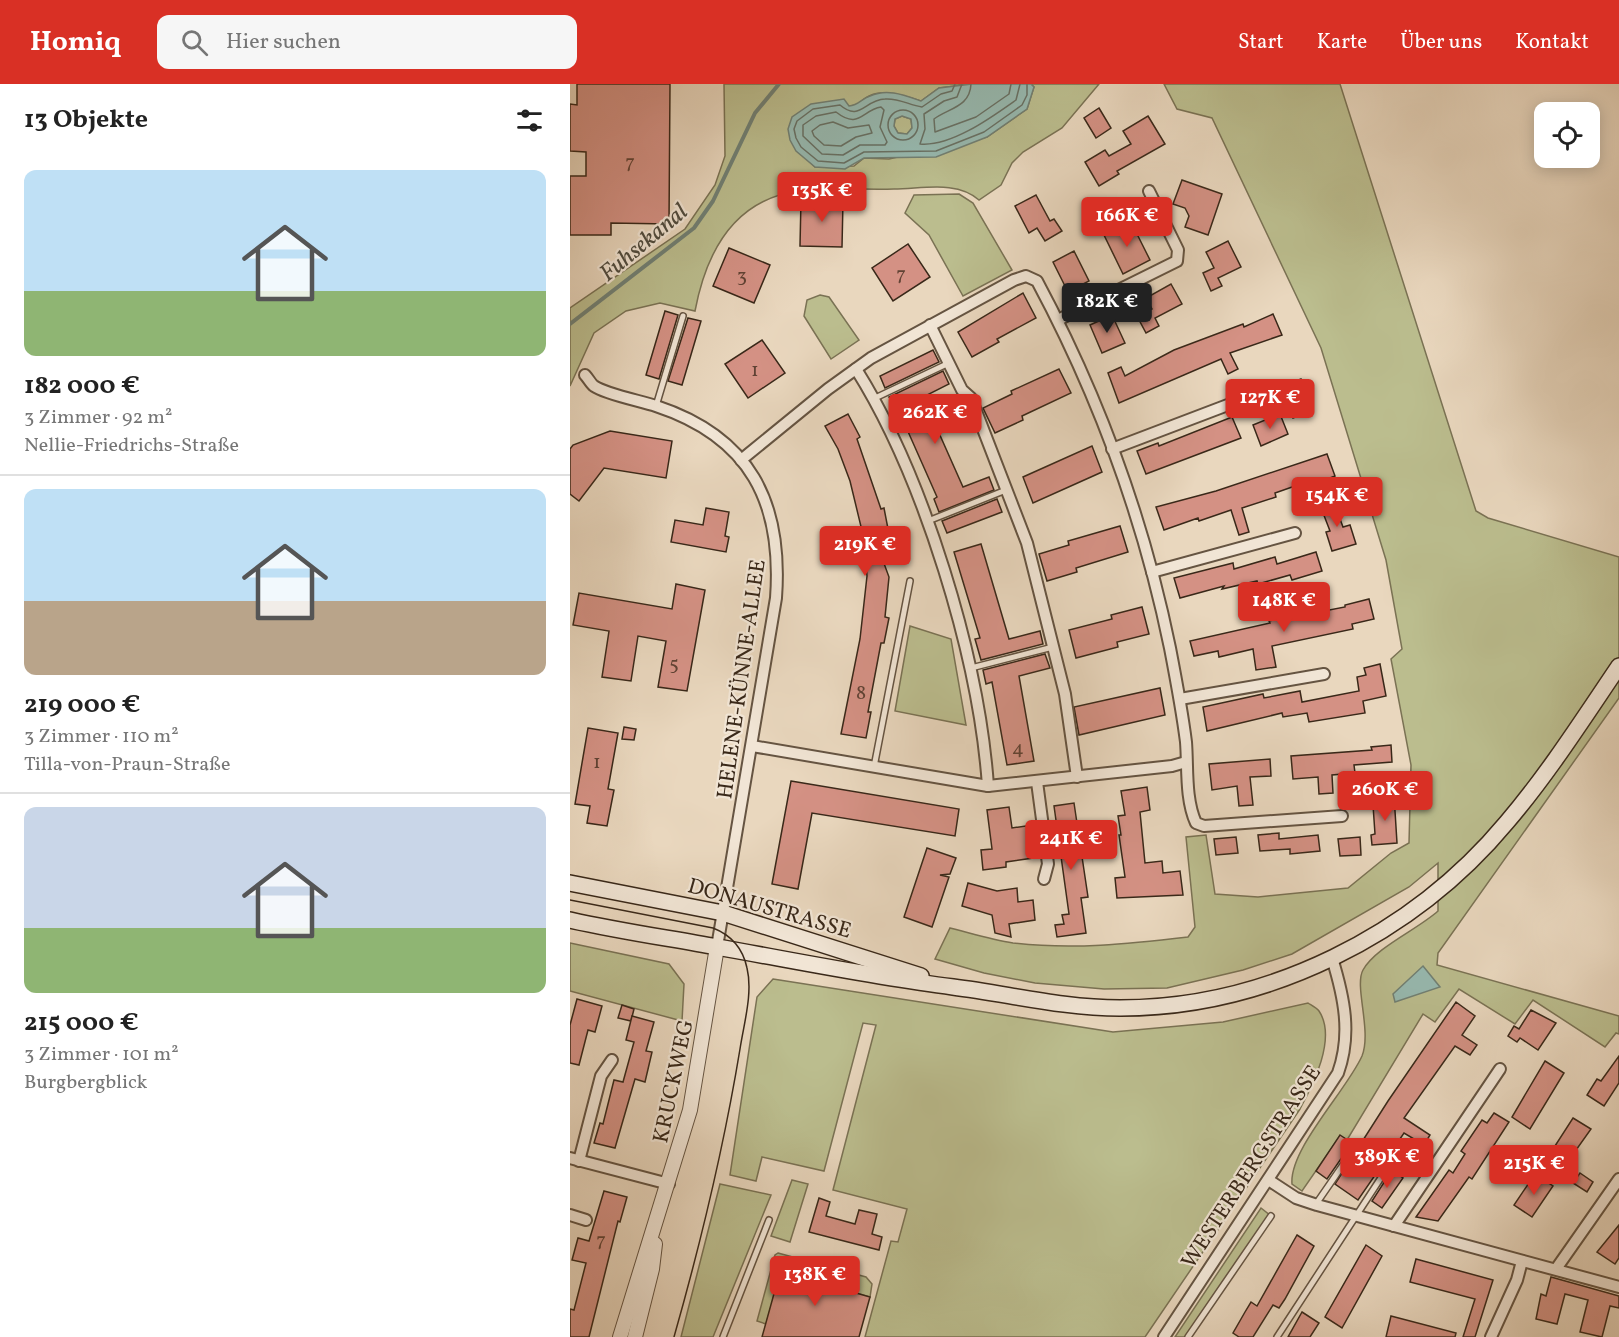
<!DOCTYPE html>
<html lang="de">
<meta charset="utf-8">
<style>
body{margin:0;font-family:Vollkorn,serif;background:#f6f6f6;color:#222;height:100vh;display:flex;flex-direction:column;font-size:22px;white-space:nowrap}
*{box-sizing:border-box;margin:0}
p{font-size:20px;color:#767676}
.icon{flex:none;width:33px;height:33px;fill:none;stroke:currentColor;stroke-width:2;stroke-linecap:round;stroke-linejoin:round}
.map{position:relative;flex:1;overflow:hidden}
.details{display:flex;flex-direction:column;background:#fff;width:570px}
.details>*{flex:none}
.fabs{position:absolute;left:964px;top:18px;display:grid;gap:12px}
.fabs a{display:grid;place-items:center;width:66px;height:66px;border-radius:12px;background:#fff;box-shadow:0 3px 15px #0003;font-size:30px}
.price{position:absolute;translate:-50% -51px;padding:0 14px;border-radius:6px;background:#d93025;color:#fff;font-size:20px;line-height:39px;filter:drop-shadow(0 2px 3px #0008)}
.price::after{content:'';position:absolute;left:50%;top:36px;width:18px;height:14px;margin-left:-9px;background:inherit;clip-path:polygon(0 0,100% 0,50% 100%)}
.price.on{background:#222;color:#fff}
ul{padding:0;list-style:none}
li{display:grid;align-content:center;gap:12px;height:318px;padding:0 24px}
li+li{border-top:2px solid #e0e0e0}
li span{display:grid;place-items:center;height:186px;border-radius:12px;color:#555}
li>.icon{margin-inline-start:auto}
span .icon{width:108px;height:108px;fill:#fffc;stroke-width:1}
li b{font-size:26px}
h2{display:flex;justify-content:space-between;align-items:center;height:72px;padding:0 24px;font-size:26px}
header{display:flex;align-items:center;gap:36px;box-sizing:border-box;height:84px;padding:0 30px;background:#d93025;color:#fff}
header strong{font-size:28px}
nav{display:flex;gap:33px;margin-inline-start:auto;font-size:21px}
.search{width:420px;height:54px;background:#f6f6f6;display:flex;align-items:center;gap:15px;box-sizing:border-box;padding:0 21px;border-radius:12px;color:#767676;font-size:22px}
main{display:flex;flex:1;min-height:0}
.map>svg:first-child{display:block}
</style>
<header>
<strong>Homiq</strong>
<div class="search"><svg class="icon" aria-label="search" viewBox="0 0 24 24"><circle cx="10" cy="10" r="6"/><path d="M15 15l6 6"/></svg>Hier suchen</div>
<nav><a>Start</a><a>Karte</a><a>Über uns</a><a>Kontakt</a></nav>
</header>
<main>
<section class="details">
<h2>13 Objekte<svg class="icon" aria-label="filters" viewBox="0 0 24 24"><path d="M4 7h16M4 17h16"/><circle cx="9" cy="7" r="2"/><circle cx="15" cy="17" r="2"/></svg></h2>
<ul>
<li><span style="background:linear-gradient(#bfe0f5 65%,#8fb573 0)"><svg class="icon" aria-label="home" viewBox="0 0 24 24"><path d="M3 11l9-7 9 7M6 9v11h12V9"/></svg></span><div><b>182 000 €</b><p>3 Zimmer · 92 m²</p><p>Nellie-Friedrichs-Straße</p></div></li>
<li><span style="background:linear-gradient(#bfe0f5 60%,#b9a48a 0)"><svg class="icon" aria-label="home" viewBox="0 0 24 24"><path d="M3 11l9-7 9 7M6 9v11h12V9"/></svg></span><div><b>219 000 €</b><p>3 Zimmer · 110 m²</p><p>Tilla-von-Praun-Straße</p></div></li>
<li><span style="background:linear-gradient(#c9d6e8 65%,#8fb573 0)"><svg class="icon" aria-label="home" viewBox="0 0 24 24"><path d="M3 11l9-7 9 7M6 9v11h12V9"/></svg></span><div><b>215 000 €</b><p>3 Zimmer · 101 m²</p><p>Burgbergblick</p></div></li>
</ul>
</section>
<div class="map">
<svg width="1049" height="1253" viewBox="0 0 1049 1253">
<rect width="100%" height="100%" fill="#e9d7be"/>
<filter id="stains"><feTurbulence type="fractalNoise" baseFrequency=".00333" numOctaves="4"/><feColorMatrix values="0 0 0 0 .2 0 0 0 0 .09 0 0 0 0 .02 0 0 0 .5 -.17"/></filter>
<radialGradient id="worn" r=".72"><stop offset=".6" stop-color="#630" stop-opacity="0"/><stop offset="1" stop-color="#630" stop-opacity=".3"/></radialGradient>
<g fill="#bbbd8e" stroke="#7a7254" stroke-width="1.5">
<path d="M 154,0 L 402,0 L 369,4 L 351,17 C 331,10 303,1 288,21 L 279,22 L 237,75 L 245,83 L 284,82 L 294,74 L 319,75 L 417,53 L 457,25 L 464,3 L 461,0 L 529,0 L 492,44 L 453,68 L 442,79 L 431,101 L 409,116 C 387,96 352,105 324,105 C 293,106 259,103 228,107 C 163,116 136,169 125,227 L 90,219 L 56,227 L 24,249 L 0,302 L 0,224 L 115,145 L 145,101 L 155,72 Z"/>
<path d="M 594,0 L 770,0 L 906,427 L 918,434 L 1049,473 L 1049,614 L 868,869 L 867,881 L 1049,932 L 1049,950 L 1046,949 L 1035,963 L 963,916 L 945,940 L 889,905 L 865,938 L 853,930 L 777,1056 L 770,1052 L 732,1107 L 722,1100 C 719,1065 777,1006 792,972 C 802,947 784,902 793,886 C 806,863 847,846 868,827 L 868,779 L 839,803 L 722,870 L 673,886 L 597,904 L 534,905 L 465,899 L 414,889 L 365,875 L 380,844 C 400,849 422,856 443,859 C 502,866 559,860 618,853 L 625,843 L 616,753 L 636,751 L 645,810 L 688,813 L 778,804 L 821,769 L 839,759 L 841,681 L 821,575 L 832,565 L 816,476 L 751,264 L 642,34 L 607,25 Z"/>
<path d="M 332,32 L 341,35 L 342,44 L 337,50 L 328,49 L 324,42 L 325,35 Z"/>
<path d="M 389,110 L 403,119 L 442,186 L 393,212 L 359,151 L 335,129 L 344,111 Z"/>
<path d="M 250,211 L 259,213 L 289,256 L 261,275 L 234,232 L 237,216 Z"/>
<path d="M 340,542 L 381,555 L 396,641 L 325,627 Z"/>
<path d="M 0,859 L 99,880 L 114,900 L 112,937 L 0,907 Z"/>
<path d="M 203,895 L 543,948 L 653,938 L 738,919 C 741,921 747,924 749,927 C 767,954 743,1001 730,1025 L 575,1253 L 295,1253 L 321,1157 L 328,1158 L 337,1125 L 263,1106 L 306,941 L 293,939 L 254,1087 L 192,1073 L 186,1097 L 160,1091 L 187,913 Z"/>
<path d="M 222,1096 L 238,1100 L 220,1158 L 201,1152 Z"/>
<path d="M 150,1100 L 201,1111 L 143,1253 L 111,1253 Z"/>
<path d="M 691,1124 L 701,1132 L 618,1253 L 605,1253 Z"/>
<path d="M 208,1169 L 296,1193 L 302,1200 L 300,1213 L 272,1205 L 275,1195 L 230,1182 L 227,1192 L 211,1188 L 196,1240 L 187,1237 L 205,1171 Z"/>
</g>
<g fill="#97bab1" stroke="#718074" stroke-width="1.5" fill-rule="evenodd">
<path d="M 402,0 L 461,0 L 464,3 L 457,25 L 417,53 L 366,73 L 294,74 L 275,85 L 245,83 L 226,67 L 220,56 L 218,45 L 222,33 L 241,20 L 274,15 L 279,22 C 289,21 291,15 300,12 C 317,4 334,11 351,17 L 369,4 ZM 332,32 L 341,35 L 342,44 L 337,50 L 328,49 L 324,42 L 325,35 Z"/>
<path d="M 853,882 L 870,903 L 825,918 L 823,910 Z"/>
</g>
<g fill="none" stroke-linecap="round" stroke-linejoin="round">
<g stroke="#687165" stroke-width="1.5">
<path d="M 385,0 L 382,7 L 371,10 L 352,23 C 339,21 329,14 315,15 C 294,16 290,38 270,21 L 243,25 L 227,37 L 224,45 L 226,54 L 231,63 L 248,77 L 274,79 L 294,68 L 366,67 L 414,48 L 452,21 L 457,11 L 457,0"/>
<path d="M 392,0 L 387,13 L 374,17 L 354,30 L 355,45 L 350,60 C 381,63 422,33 446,16 L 450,0"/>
<path d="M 401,0 C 400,23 379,24 364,35 L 365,48 L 406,33 L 439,10 L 441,0"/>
<path d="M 311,23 L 314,26 L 310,43 L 317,58 L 315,61 L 290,61 L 273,71 L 252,70 L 233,52 L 233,41 L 246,32 L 266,28 C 289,46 292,26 311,23 Z"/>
<circle cx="333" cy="41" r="15"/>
<path d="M 263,38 L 278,44 L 299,41 L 302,49 L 286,53 L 271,62 L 254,61 L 244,52 L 242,47 L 250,41 Z"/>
</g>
<path stroke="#718074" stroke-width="4" d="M 0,240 L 124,144 L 143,117 L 185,29 L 209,0"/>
</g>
<g fill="#d49184" stroke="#392819" stroke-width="1.5">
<path d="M 7,0 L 100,0 L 99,140 L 41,139 L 41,151 L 0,151 L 0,92 L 16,92 L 16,68 L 0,67 L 0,20 L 7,21 Z"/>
<path d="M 529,24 L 541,44 L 526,54 L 514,34 Z"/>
<path d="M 578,32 L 595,60 L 547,87 L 549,90 L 529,102 L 515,78 L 535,66 L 539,72 L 561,60 L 553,47 Z"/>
<path d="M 612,96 L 652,110 L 638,151 L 615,143 L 619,132 L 615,124 L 603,120 Z"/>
<path d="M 466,111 L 480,137 L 484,135 L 492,147 L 475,157 L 467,144 L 459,149 L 445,122 Z"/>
<path d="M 231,116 L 273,117 L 272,163 L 230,162 Z"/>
<path d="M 561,138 L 580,176 L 553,190 L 534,151 Z"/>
<path d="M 658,157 L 671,183 L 648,194 L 652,202 L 641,207 L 633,189 L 644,184 L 636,168 Z"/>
<path d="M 338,160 L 360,193 L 323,217 L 302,184 Z"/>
<path d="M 159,164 L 200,181 L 184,219 L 143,202 Z"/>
<path d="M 504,167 L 519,197 L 498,208 L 483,178 Z"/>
<path d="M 601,200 L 612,220 L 585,234 L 589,242 L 576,249 L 567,232 L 582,225 L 576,214 Z"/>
<path d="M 453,209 L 466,234 L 427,255 L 429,258 L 402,273 L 388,248 Z"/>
<path d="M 95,227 L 108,231 L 89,295 L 76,291 Z"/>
<path d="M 703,230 L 712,251 L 660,269 L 668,285 L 658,290 L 651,275 L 549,319 L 538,289 L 551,283 L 555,292 L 604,266 L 673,240 L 674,243 Z"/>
<path d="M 542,231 L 555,259 L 532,269 L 520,241 Z"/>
<path d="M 118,234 L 131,237 L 112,301 L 98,297 Z"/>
<path d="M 192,256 L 215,289 L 178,314 L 155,280 Z"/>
<path d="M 363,266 L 369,278 L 315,304 L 310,292 Z"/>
<path d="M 489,285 L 501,309 L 452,332 L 453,336 L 425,349 L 413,324 L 442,310 L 441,307 Z"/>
<path d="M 373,287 L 379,300 L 353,313 L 393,403 L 419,393 L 424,406 L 369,428 L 364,415 L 367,413 L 328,325 L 326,326 L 319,313 Z"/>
<path d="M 731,295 L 743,326 L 723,334 L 714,312 L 724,309 L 721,299 Z"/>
<path d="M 278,330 L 290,353 L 287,355 L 311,425 L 314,424 L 319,450 L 316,451 L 317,472 L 312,474 L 319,493 L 315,533 L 319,534 L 314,559 L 311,559 L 298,628 L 301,628 L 296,654 L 271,650 L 290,555 L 297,492 L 294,455 L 280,397 L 268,365 L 255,342 Z"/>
<path d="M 710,330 L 718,350 L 691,362 L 683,341 Z"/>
<path d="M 662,333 L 671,354 L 576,390 L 567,367 L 588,359 L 589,362 Z"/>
<path d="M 40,347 L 102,357 L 96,394 L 34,384 L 9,417 L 0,410 L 0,365 L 3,361 Z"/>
<path d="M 522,362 L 532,388 L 463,419 L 453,393 Z"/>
<path d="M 757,370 L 765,392 L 747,399 L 745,395 L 705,409 L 706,413 L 672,424 L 679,448 L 669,451 L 661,426 L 629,437 L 628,434 L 594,446 L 586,423 L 646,407 Z"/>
<path d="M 427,415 L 432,428 L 377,449 L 372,437 Z"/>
<path d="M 763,416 L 773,443 L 780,441 L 786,460 L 762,467 L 756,448 L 760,447 L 750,421 Z"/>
<path d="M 136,424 L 159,428 L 155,452 L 159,453 L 156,468 L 101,458 L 105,436 L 133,441 Z"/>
<path d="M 550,442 L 558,468 L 506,484 L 507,488 L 477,497 L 469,470 L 499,461 L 498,457 Z"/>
<path d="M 411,460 L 439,555 L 470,547 L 473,560 L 411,576 L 405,555 L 410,554 L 384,468 Z"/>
<path d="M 746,468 L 752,487 L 722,496 L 720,491 L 688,500 L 687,497 L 652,505 L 654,502 L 610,514 L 604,494 L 663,479 L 664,485 L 705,473 L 707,480 Z"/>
<path d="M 106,500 L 135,506 L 117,607 L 88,603 L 96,557 L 68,552 L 61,597 L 32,593 L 39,547 L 3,541 L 9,509 L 102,525 Z"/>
<path d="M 799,515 L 804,535 L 782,540 L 783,545 L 702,562 L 706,583 L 686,586 L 683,565 L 649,573 L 648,567 L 624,572 L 620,557 L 700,539 L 699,537 L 723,531 L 723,533 L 775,523 L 775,521 Z"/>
<path d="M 572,523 L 579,550 L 547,558 L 548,563 L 506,574 L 499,546 L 542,535 L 541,531 Z"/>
<path d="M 475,570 L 480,584 L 449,592 L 464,677 L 437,681 L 422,598 L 416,600 L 413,586 Z"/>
<path d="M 810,580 L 816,612 L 793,617 L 795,629 L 739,638 L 737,629 L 713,633 L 712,629 L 637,647 L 633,623 L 693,610 L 694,614 L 730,607 L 732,618 L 789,607 L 787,593 L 796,591 L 794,584 Z"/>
<path d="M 590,604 L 595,631 L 509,651 L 504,623 Z"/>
<path d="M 54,643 L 66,645 L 64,656 L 52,655 Z"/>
<path d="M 18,644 L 48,649 L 38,705 L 44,706 L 37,742 L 17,739 L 20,722 L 5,720 Z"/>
<path d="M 821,661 L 822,678 L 784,681 L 785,689 L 762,691 L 763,709 L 749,710 L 748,693 L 723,695 L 721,672 L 802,666 L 801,663 Z"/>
<path d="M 700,675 L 701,692 L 680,693 L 683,721 L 669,722 L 667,702 L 642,706 L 639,680 Z"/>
<path d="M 221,697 L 389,725 L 385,752 L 242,729 L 228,805 L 202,800 Z"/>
<path d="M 577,703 L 580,726 L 570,728 L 575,779 L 592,777 L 593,789 L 610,787 L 613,811 L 547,814 L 545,794 L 555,793 L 549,751 L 551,751 L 548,732 L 555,731 L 551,707 Z"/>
<path d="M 824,711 L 827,759 L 802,761 L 801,751 L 805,750 L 803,721 L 809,720 L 809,712 Z"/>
<path d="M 504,719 L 518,813 L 511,814 L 516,849 L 487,853 L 485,841 L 494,840 L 492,831 L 499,830 L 484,722 Z"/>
<path d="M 439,723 L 442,744 L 462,741 L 463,774 L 436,778 L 436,783 L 413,786 L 411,766 L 422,765 L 417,726 Z"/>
<path d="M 709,749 L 709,755 L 748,751 L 750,767 L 720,770 L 720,765 L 690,767 L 688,751 Z"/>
<path d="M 666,753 L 668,769 L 646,771 L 644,755 Z"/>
<path d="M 790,753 L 791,771 L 770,772 L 768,755 Z"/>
<path d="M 357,764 L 386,774 L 380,790 L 370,791 L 379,793 L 362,843 L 334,833 Z"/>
<path d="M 398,799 L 427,807 L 447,804 L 448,818 L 463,816 L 465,836 L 439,840 L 441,853 L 425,849 L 422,831 L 392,822 Z"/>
<path d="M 7,915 L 32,922 L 25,948 L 18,946 L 9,981 L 0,979 L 0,941 Z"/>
<path d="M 886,918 L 905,932 L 892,951 L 907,961 L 900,971 L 885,962 L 834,1034 L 860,1051 L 854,1061 L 834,1049 L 788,1116 L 765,1100 L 818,1017 Z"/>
<path d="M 52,921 L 64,925 L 61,937 L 48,934 Z"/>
<path d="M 961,926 L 986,939 L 968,966 L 950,954 L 947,958 L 938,952 L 944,942 L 949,945 Z"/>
<path d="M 62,932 L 84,938 L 76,967 L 82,968 L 75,998 L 65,995 L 45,1064 L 24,1059 L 30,1039 L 33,1040 L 44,996 L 53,998 L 64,958 L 56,956 Z"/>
<path d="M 1049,972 L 1049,999 L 1034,1022 L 1017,1011 L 1027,995 L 1031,997 Z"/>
<path d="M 975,977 L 994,989 L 960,1045 L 942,1033 Z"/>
<path d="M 924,1029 L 939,1038 L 902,1095 L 899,1093 L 868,1137 L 846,1133 L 879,1086 L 883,1089 L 895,1070 L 891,1067 L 912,1036 L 917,1039 Z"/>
<path d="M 1003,1034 L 1021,1045 L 999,1076 L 983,1065 Z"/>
<path d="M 770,1051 L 782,1059 L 757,1095 L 746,1087 Z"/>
<path d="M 822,1086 L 833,1094 L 812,1124 L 802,1117 Z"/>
<path d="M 1010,1089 L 1023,1098 L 1017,1108 L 1003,1099 Z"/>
<path d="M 965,1090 L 983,1102 L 962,1133 L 944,1121 Z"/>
<path d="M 34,1107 L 57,1113 L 50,1138 L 48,1137 L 19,1253 L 0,1253 L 0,1225 L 4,1226 L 16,1179 L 2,1176 L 8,1154 L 19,1157 Z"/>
<path d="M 249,1114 L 260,1118 L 256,1132 L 285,1140 L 289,1126 L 307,1130 L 302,1150 L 312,1153 L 309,1166 L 239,1148 Z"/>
<path d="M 1049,1141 L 1049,1174 L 1045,1180 L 1027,1168 Z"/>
<path d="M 727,1151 L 744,1162 L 715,1215 L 709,1224 L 703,1221 L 683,1253 L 669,1253 L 663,1249 L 675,1228 L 681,1218 L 687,1222 Z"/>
<path d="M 796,1161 L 812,1172 L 772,1244 L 755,1233 Z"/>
<path d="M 846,1175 L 923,1196 L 905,1253 L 893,1253 L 905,1215 L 840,1198 Z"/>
<path d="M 230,1182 L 275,1195 L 272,1205 L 300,1213 L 289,1253 L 192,1253 L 210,1188 L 227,1192 Z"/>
<path d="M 981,1193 L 1049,1212 L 1049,1224 L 1040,1222 L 1032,1253 L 1010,1248 L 1018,1216 L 995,1210 L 987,1240 L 966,1235 L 971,1210 L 976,1212 Z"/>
<path d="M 732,1228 L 749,1239 L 740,1253 L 718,1253 Z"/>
<path d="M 821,1232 L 886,1249 L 885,1253 L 816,1253 Z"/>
</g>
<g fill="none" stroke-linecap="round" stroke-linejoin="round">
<g stroke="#655442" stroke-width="8">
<g id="service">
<path d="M 303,315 L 379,279"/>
<path d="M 86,322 L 113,232"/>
<path d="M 358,437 L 436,406"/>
<path d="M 401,584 L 483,563"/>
<path d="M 304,683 L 340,497"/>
<path d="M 746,1120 L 786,1062"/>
<path d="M 153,1253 L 199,1136"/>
<path d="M 618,1253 L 701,1132"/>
<path d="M 707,1253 L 818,1083"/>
</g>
</g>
<g stroke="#655442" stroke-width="14">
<g id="minor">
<path d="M 488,236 L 607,177 L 608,166 L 579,107"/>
<path d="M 360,241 L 392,306 L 401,314 L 457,459 L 495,610 L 507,693"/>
<path d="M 286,285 C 354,393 409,574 418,702"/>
<path d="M 15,291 C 18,294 21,300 24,302 C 35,310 71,317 86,322 C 180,353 213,418 206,514 L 147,863"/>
<path d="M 542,365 L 684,311"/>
<path d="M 171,376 L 258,305 L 301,274 L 444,196 L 456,192 L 467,197 C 528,311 574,437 600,564 C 606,595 612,626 616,658 C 618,683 615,715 626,739 L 634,742 L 772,732"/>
<path d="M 582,488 L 725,449"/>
<path d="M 610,615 L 754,590"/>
<path d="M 182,662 L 418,702 L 602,682 L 616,678"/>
<path d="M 467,698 L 478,780 L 474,795"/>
<path d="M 0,1074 L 99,1100"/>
<path d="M 9,1077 L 31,992 L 42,976"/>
<path d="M 700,1097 L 726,1114 L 747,1121 L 1049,1203"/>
<path d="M 0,1131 L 16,1136"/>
<path d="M 824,1142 L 930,985"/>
<path d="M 986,1185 L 1049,1095"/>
<path d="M 594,1253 L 768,989 C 782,950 774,913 762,874"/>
<path d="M 921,1253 L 947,1196 L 952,1177"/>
</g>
</g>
<g stroke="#655442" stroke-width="16">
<g id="tertiary">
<path d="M 50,1253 L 120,1026 L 147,863"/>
<path d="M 65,1253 L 82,1185 L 85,1160"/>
</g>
</g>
<g stroke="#392819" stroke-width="18">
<g id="secondary">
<path d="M 0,799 L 153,829 L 351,892"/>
<path d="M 0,836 C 49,847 98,854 147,863 C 226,877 304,893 383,903 C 439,910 493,924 550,924 C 697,924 843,851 937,738 C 978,690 1013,635 1049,582"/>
</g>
</g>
<use href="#service" stroke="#f1e5d5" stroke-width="5"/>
<use href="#minor" stroke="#f1e5d5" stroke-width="10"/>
<use href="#tertiary" stroke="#f1e5d5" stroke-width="14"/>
<use href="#secondary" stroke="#f1e5d5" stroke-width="15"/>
<path stroke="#392819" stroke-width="1.5" d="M 0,816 L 143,844 C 161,851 173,865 177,884 C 183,909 174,939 170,965 C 154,1062 131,1158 104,1253"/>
</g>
<g text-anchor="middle" stroke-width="4.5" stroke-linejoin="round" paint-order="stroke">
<g font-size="20" fill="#604234">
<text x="60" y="84">7</text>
<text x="331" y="196">7</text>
<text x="172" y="198">3</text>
<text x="185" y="292">1</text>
<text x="104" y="586">5</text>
<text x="291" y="615">8</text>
<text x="448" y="670">4</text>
<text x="27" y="684">1</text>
<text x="31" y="1162">7</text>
</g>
<g font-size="22" fill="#392819" stroke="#f1e5d5">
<text transform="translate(170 595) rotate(-82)" y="8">HELENE-KÜNNE-ALLEE</text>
<text transform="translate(200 823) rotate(16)" y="8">DONAUSTRASSE</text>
<text transform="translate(102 997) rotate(-78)" y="8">KRUCKWEG</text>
<text transform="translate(680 1082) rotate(-57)" y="8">WESTERBERGSTRASSE</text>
</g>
<g font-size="24" font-style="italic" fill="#504c3f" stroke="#f1e5d5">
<text transform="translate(73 158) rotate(-40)" y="8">Fuhsekanal</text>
</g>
</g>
<rect width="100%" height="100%" filter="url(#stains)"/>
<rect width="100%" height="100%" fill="url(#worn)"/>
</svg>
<div class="fabs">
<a><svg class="icon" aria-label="locate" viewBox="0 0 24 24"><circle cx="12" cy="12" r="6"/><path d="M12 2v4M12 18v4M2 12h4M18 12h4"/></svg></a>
</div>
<b class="price" style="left:252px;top:139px">135K €</b>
<b class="price" style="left:557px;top:164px">166K €</b>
<b class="price on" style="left:537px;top:250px">182K €</b>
<b class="price" style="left:700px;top:346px">127K €</b>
<b class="price" style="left:365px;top:361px">262K €</b>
<b class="price" style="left:767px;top:444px">154K €</b>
<b class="price" style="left:295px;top:493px">219K €</b>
<b class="price" style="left:714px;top:549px">148K €</b>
<b class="price" style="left:815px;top:738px">260K €</b>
<b class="price" style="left:501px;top:787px">241K €</b>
<b class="price" style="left:817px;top:1105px">389K €</b>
<b class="price" style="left:964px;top:1112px">215K €</b>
<b class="price" style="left:245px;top:1223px">138K €</b>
</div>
</main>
